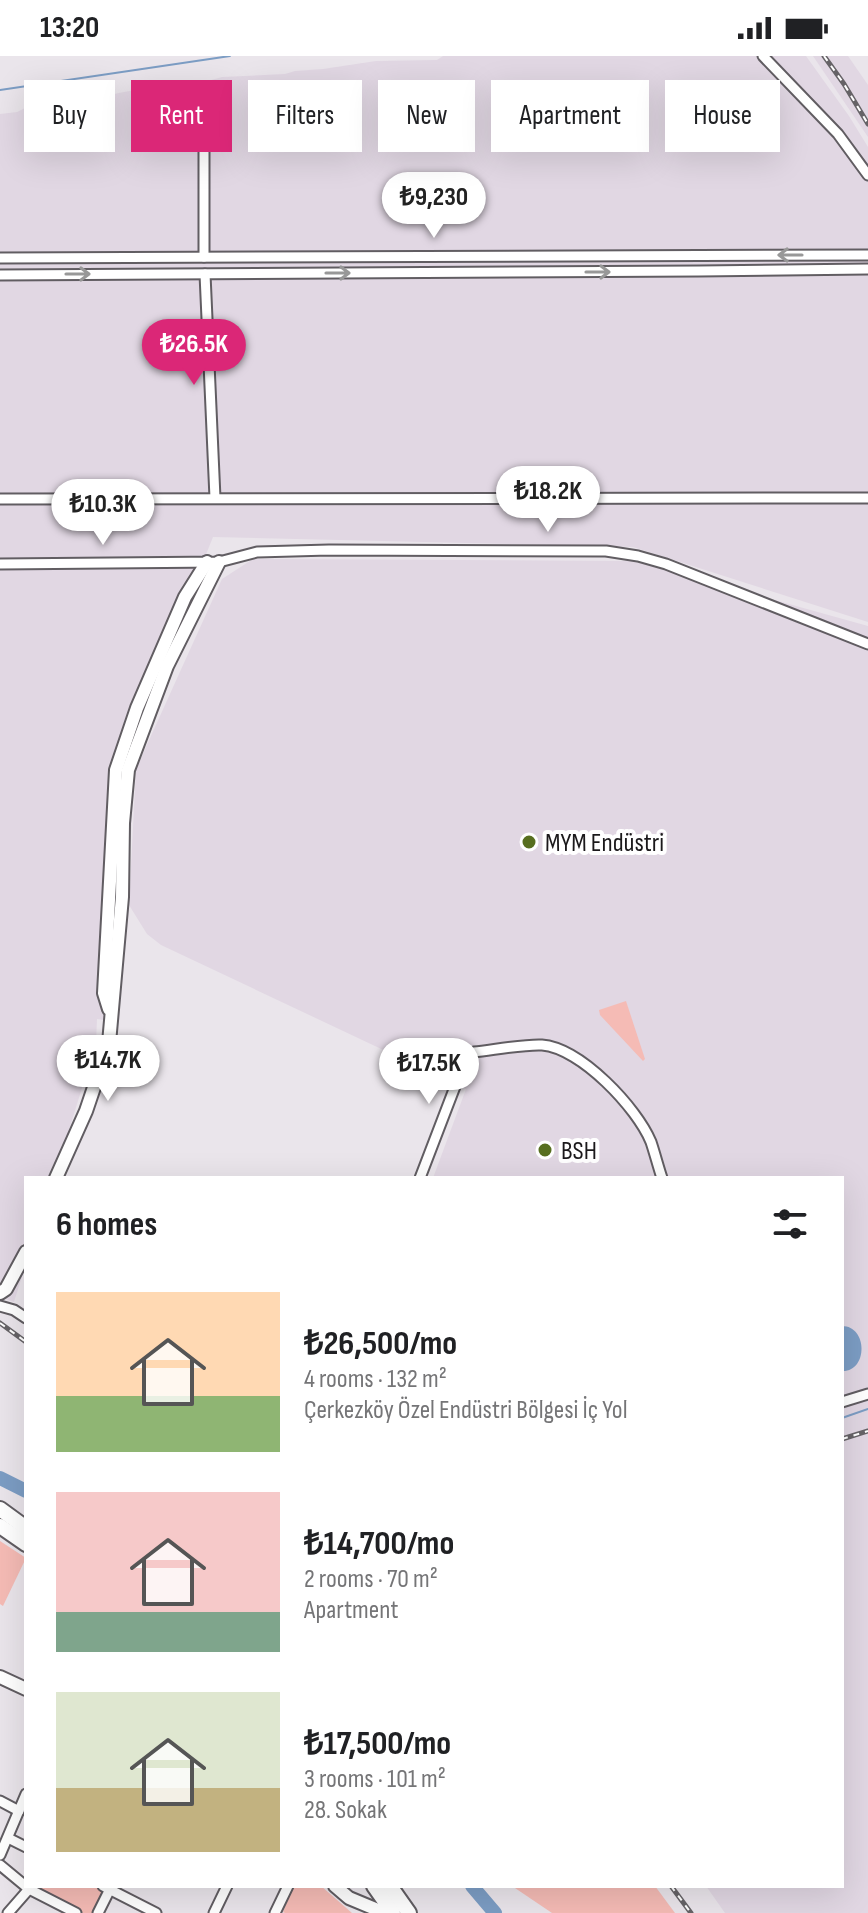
<!DOCTYPE html>
<meta charset="utf-8">
<style>
body{margin:0;font-family:"Sofia Sans Condensed",sans-serif;background:#f6f6f6;color:#202124;height:100vh;display:flex;flex-direction:column;font-size:30px;white-space:nowrap}
*{box-sizing:border-box;margin:0}
p{font-size:26px;color:#757577}
.icon{flex:none;width:44px;height:44px;fill:none;stroke:currentColor;stroke-width:2;stroke-linecap:round;stroke-linejoin:round}
.map{position:relative;flex:1;overflow:hidden}
.drawer{position:absolute;left:24px;top:1120px;width:820px;height:712px;display:flex;flex-direction:column;background:#fff;border-radius:0px;box-shadow:0 8px 32px #0002}
.drawer>*{flex:none}
.banner{position:absolute;left:24px;top:24px;width:820px;height:72px;display:flex;gap:16px}
.price{position:absolute;translate:-50% -68px;padding:0 18px;border-radius:28px;background:#fff;color:#222;font-size:26px;line-height:52px;filter:drop-shadow(0 2px 4px #0008)}
.price::after{content:'';position:absolute;left:50%;top:48px;width:24px;height:18px;margin-left:-12px;background:inherit;clip-path:polygon(0 0,100% 0,50% 100%)}
.price.on{background:#db2777;color:#fff}
ul{padding:0;list-style:none}
li{display:flex;align-items:center;gap:24px;height:200px;padding:0 32px}
li span{display:grid;place-items:center;flex:none;width:224px;height:160px;border-radius:0px;color:#555}
li>.icon{margin-inline-start:auto}
span .icon{width:96px;height:96px;fill:#fffc;stroke-width:1}
li b{font-size:34px}
h2{display:flex;justify-content:space-between;align-items:center;height:96px;padding:0 32px;font-size:34px}
.tag{padding:0 28px;border-radius:0px;background:#fff;box-shadow:0 8px 32px #0002;font-size:28px;line-height:72px}
.tag.on{background:#db2777;color:#fff}
.status{display:flex;justify-content:space-between;align-items:center;height:56px;padding:0 40px;background:#fff;direction:ltr}
.status svg{height:22px;fill:currentColor}
.map>svg:first-child{display:block}
</style>
<div class="status"><b>13:20</b><svg viewBox="0 0 49 12"><path d="M0 12V9h3v3zM5 12V6h3v6zM10 12V3h3v9zM15 12V0h3v12zM26 1h20v11H26zM47 4h2v5h-2z"/></svg></div>
<div class="map">
<svg width="868" height="1857" viewBox="0 0 868 1857">
<rect width="100%" height="100%" fill="#eae5eb"/>
<g fill="#e1d7e3">
<path d="M 443,0 L 806,0 L 849,60 L 868,91 L 868,566 L 633,491 L 213,481 L 153,630 L 135,714 L 119,966 L 97,963 L 96,987 L 54,1122 L 26,1122 L 26,1208 L 14,1246 L 0,1241 L 0,58 L 17,56 L 39,45 L 99,41 L 139,33 L 183,32 L 222,21 L 285,18 L 295,15 L 323,13 L 376,5 L 437,4 Z"/>
<path d="M 813,0 L 848,0 L 868,29 L 868,81 Z"/>
<path d="M 253,503 L 634,505 L 868,570 L 868,1857 L 725,1857 L 706,1830 L 842,1830 L 842,1122 L 433,1122 L 466,1033 L 161,889 L 147,878 L 129,849 L 136,713 L 222,523 Z"/>
</g>
<g fill="#f5bbb5">
<path d="M 626,945 L 645,1003 L 643,1005 L 600,959 L 599,954 Z"/>
<path d="M 0,1485 L 26,1502 L 3,1550 L 0,1548 Z"/>
<path d="M 28,1830 L 99,1830 L 107,1834 L 96,1857 L 83,1857 Z"/>
<path d="M 293,1830 L 321,1830 L 352,1857 L 285,1857 L 283,1856 Z"/>
<path d="M 512,1830 L 655,1830 L 675,1857 L 552,1857 Z"/>
</g>
<path fill="#7c9dc4" d="M 842,1270 C 868,1270 868,1316 842,1315 Z"/>
<g fill="none" stroke-linecap="round" stroke-linejoin="round">
<g stroke="#7c9dc4" stroke-width="2">
<path d="M 0,34 L 230,0"/>
<path d="M 842,1362 L 868,1353"/>
</g>
<g stroke="#7c9dc4" stroke-width="14">
<path d="M 0,1422 L 26,1435"/>
<path d="M 472,1830 L 495,1857"/>
</g>
<g stroke="#615d62" stroke-width="13">
<g id="street">
<path d="M 763,0 L 838,78 L 868,119"/>
<path d="M 204,41 L 204,201"/>
<path d="M 0,202 L 868,199"/>
<path d="M 205,218 L 215,442"/>
<path d="M 0,219 L 699,215 L 868,213"/>
<path d="M 0,443 L 868,442"/>
<path d="M 0,508 L 219,506 L 257,496 L 329,494 L 606,495 L 638,500 L 666,508 L 868,588"/>
<path d="M 420,1122 L 461,1015 L 474,996 C 493,994 524,988 542,989 C 581,992 637,1052 651,1086 C 655,1098 658,1110 662,1122"/>
<path d="M 0,1250 L 14,1254 L 26,1262"/>
<path d="M 842,1346 L 868,1338"/>
<path d="M 0,1745 L 19,1755"/>
<path d="M 8,1782 L 26,1791"/>
<path d="M 0,1799 L 26,1738"/>
<path d="M 0,1809 L 29,1833 L 76,1857"/>
<path d="M 103,1830 L 156,1857"/>
<path d="M 8,1857 L 29,1833"/>
<path d="M 98,1857 L 110,1833"/>
<path d="M 214,1857 L 227,1830"/>
<path d="M 275,1857 L 288,1830"/>
</g>
</g>
<g stroke="#615d62" stroke-width="16">
<g id="secondary">
<path d="M 109,953 L 104,937 L 116,714 L 137,652 L 185,541 L 207,506"/>
<path d="M 56,1122 L 86,1055 L 109,987 L 122,841 L 123,767 L 128,714 L 167,610 L 219,506"/>
<path d="M 0,1237 L 6,1233 L 26,1196"/>
<path d="M 0,1621 L 26,1633"/>
<path d="M 335,1830 L 349,1842 L 385,1857"/>
</g>
</g>
<g stroke="#615d62" stroke-width="18">
<g id="primary">
<path d="M 0,1453 L 26,1472"/>
<path d="M 0,1470 L 26,1488"/>
<path d="M 374,1830 L 393,1857"/>
<path d="M 390,1830 L 409,1857"/>
</g>
</g>
<use href="#street" stroke="#fff" stroke-width="9"/>
<use href="#secondary" stroke="#fff" stroke-width="12"/>
<use href="#primary" stroke="#fff" stroke-width="14"/>
<g stroke="#666367" stroke-width="5">
<g id="rail">
<path d="M 824,0 L 844,28 L 868,68"/>
<path d="M 0,1267 L 26,1286"/>
<path d="M 842,1383 L 868,1375"/>
<path d="M 671,1830 L 691,1857"/>
</g>
</g>
<use href="#rail" stroke="#fff" stroke-width="2" stroke-dasharray="6" stroke-linecap="butt"/>
</g>
<defs><path id="oneway-shaft" d="M-6 0H5M1.5-3L5.5 0L1.5 3" fill="none" stroke-width="1.6" stroke-linecap="round" stroke-linejoin="round" transform="scale(2)"/></defs>
<g stroke="#989898">
<use href="#oneway-shaft" transform="translate(790 199) rotate(180)"/>
<use href="#oneway-shaft" transform="translate(598 216)"/>
<use href="#oneway-shaft" transform="translate(338 217)"/>
<use href="#oneway-shaft" transform="translate(78 218)"/>
</g>
<g fill="#576e1f" stroke="#fff" stroke-width="3">
<circle cx="529" cy="786" r="8"/>
<circle cx="545" cy="1094" r="8"/>
</g>
<g text-anchor="middle" stroke-width="8" stroke-linejoin="round" paint-order="stroke">
<g font-size="26" fill="#1b191b" stroke="#fff" text-anchor="start">
<text x="545" y="795">MYM Endüstri</text>
<text x="561" y="1103">BSH</text>
</g>
</g>
</svg>
<b class="price" style="left:434px;top:184px">₺9,230</b>
<b class="price on" style="left:194px;top:331px">₺26.5K</b>
<b class="price" style="left:548px;top:478px">₺18.2K</b>
<b class="price" style="left:103px;top:491px">₺10.3K</b>
<b class="price" style="left:108px;top:1047px">₺14.7K</b>
<b class="price" style="left:429px;top:1050px">₺17.5K</b>
<div class="banner">
<a class="tag">Buy</a>
<a class="tag on">Rent</a>
<a class="tag">Filters</a>
<a class="tag">New</a>
<a class="tag">Apartment</a>
<a class="tag">House</a>
</div>
<section class="drawer">
<h2>6 homes<svg class="icon" aria-label="filters" viewBox="0 0 24 24"><path d="M4 7h16M4 17h16"/><circle cx="9" cy="7" r="2"/><circle cx="15" cy="17" r="2"/></svg></h2>
<ul>
<li><span style="background:linear-gradient(#ffd9b3 65%,#8fb573 0)"><svg class="icon" aria-label="home" viewBox="0 0 24 24"><path d="M3 11l9-7 9 7M6 9v11h12V9"/></svg></span><div><b>₺26,500/mo</b><p>4 rooms · 132 m²</p><p>Çerkezköy Özel Endüstri Bölgesi İç Yol</p></div></li>
<li><span style="background:linear-gradient(#f6c9c9 75%,#7fa58c 0)"><svg class="icon" aria-label="home" viewBox="0 0 24 24"><path d="M3 11l9-7 9 7M6 9v11h12V9"/></svg></span><div><b>₺14,700/mo</b><p>2 rooms · 70 m²</p><p>Apartment</p></div></li>
<li><span style="background:linear-gradient(#dfe7d0 60%,#c2b280 0)"><svg class="icon" aria-label="home" viewBox="0 0 24 24"><path d="M3 11l9-7 9 7M6 9v11h12V9"/></svg></span><div><b>₺17,500/mo</b><p>3 rooms · 101 m²</p><p>28. Sokak</p></div></li>
</ul>
</section>
</div>
